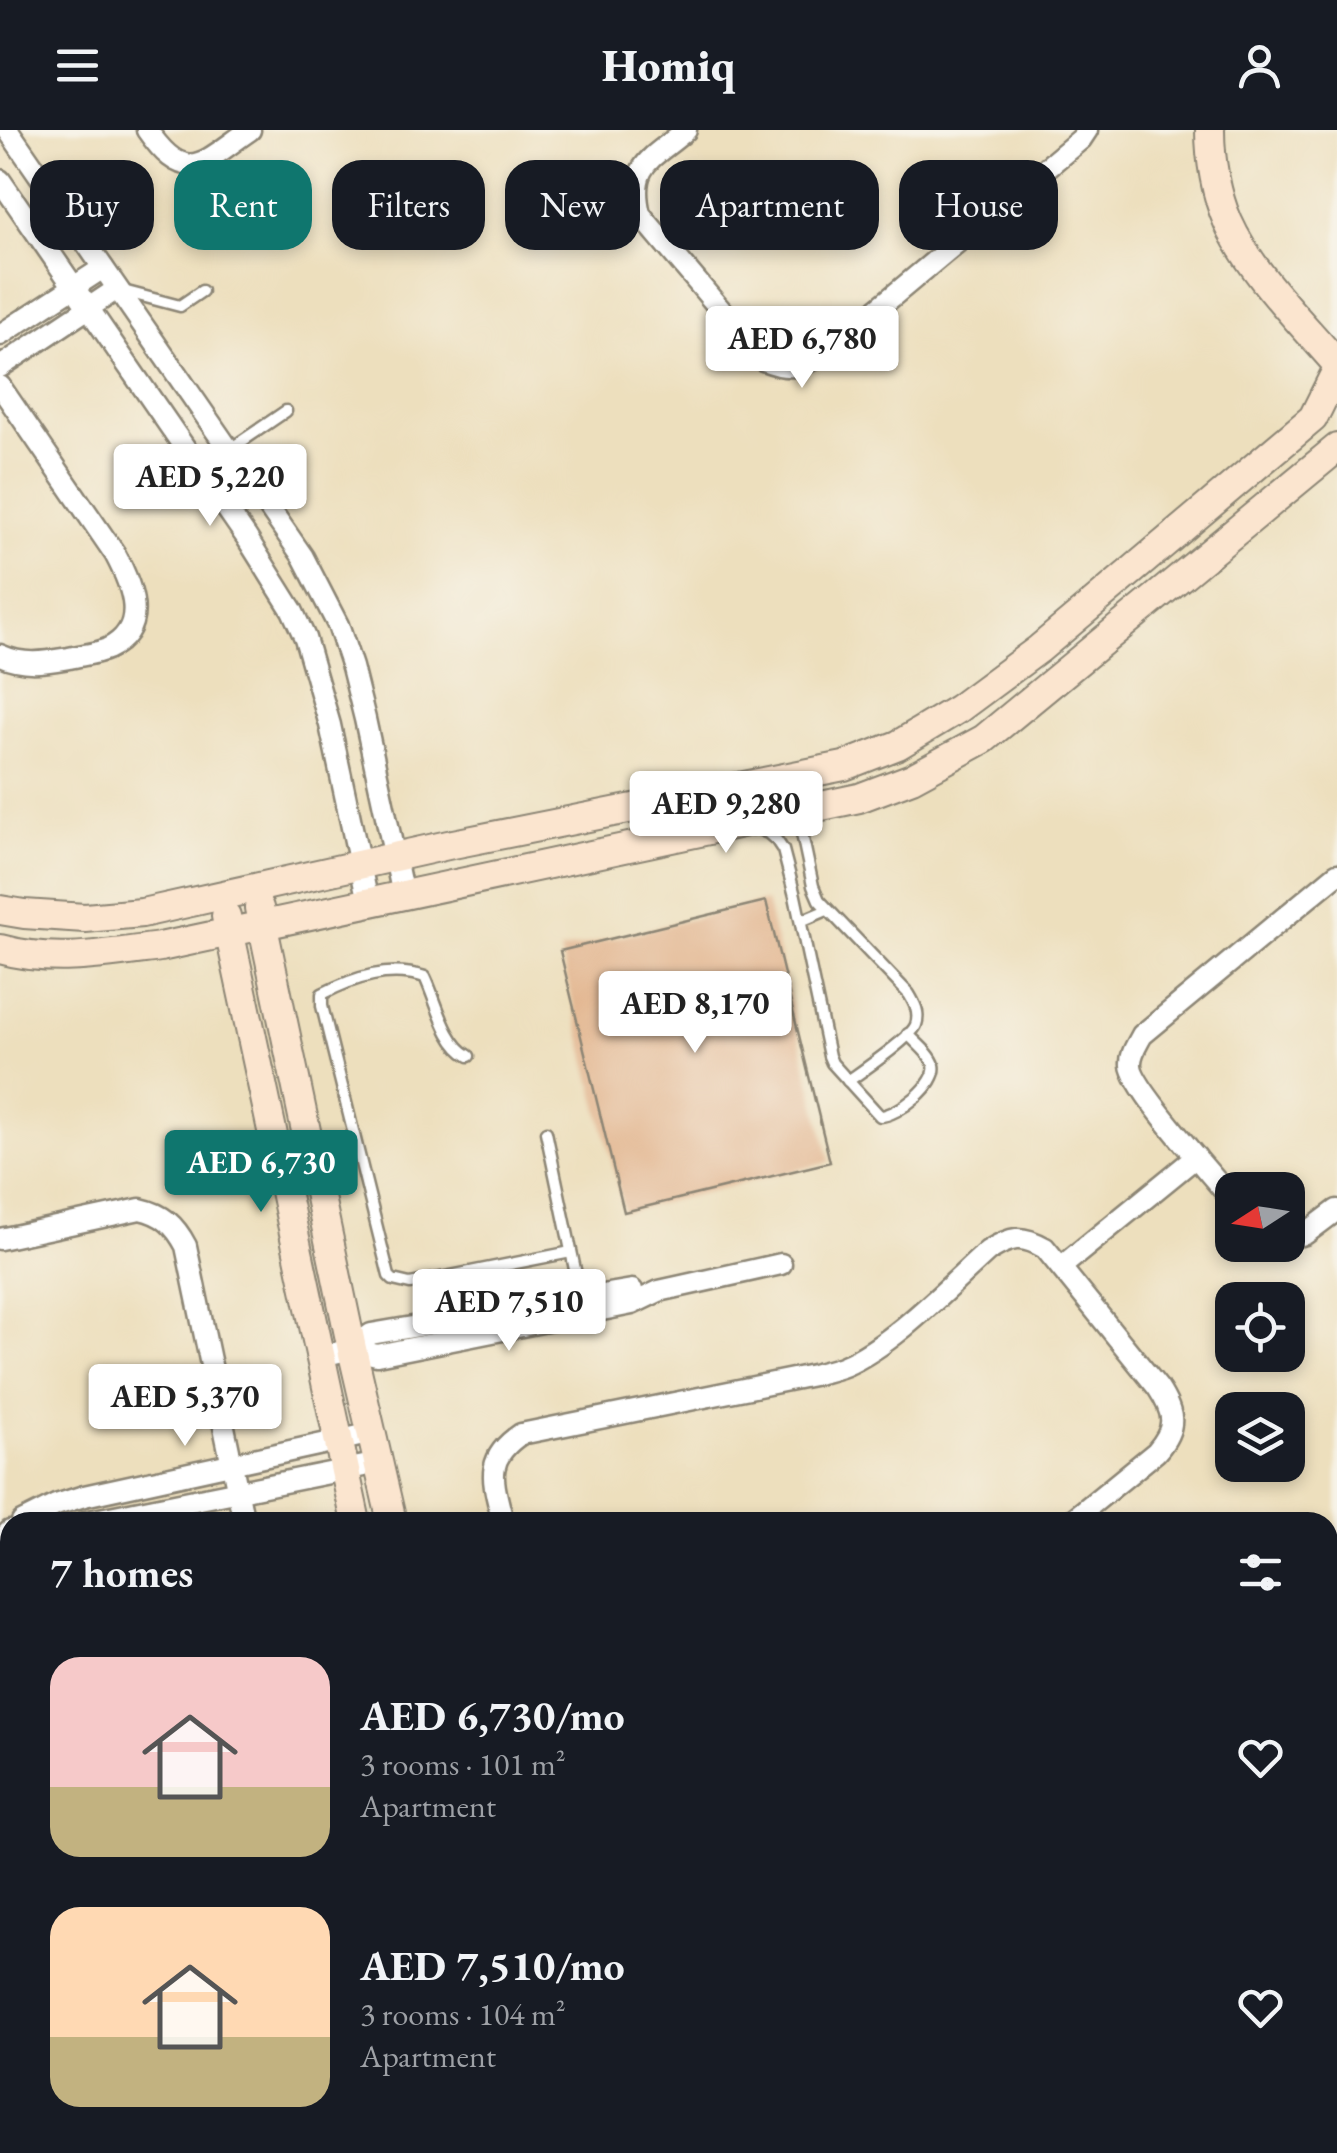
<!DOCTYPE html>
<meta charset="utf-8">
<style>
body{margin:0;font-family:"EB Garamond",serif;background:#20242c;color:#f1f3f6;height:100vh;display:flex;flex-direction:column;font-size:38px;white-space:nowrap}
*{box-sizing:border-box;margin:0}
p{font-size:32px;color:#9ea1a6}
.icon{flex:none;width:55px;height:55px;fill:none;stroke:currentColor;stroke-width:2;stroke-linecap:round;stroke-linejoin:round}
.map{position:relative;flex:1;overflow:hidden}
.sheet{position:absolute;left:0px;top:1382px;width:1338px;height:642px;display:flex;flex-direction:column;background:#171b24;border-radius:30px 30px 0 0;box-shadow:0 5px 15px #0003}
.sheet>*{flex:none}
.banner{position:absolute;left:30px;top:30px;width:1278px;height:90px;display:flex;gap:20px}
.needle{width:65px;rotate:258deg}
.fabs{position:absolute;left:1215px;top:1042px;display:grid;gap:20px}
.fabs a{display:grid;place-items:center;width:90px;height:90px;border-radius:20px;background:#171b24;box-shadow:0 5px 15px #0003;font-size:50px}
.price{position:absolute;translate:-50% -85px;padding:0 22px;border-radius:10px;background:#fff;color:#222;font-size:32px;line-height:65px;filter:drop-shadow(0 2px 5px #0008)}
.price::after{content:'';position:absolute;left:50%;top:60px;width:30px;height:22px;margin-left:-15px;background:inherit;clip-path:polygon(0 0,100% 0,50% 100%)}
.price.active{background:#0f766e;color:#fff}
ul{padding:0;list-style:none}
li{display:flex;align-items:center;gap:30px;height:250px;padding:0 50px}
li span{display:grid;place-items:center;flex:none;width:280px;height:200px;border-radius:30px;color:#555}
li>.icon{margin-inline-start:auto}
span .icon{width:120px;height:120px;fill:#fffc;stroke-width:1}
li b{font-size:42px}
h2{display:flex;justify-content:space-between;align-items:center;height:120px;padding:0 50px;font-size:42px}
.tag{padding:0 35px;border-radius:30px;background:#171b24;box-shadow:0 5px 15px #0003;font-size:35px;line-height:90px}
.tag.active{background:#0f766e;color:#fff}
header{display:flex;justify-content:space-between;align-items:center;height:130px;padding:0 50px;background:#171b24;font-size:45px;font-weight:800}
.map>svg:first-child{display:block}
</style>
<header><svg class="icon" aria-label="menu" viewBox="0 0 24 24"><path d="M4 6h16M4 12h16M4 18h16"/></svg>Homiq<svg class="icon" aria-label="person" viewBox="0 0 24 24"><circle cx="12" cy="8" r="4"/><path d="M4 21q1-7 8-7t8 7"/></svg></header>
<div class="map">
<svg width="1337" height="2023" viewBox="0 0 1337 2023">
<rect width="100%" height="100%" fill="#f7f3e8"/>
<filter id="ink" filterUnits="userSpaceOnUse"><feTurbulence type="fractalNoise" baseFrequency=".01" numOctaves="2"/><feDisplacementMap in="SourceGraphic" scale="20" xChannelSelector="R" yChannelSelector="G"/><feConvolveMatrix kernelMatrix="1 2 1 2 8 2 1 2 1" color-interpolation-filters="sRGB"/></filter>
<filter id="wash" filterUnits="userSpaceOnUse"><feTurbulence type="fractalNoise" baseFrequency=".0048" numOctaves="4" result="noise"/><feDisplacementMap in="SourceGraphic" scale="40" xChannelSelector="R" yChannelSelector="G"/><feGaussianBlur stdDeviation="2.25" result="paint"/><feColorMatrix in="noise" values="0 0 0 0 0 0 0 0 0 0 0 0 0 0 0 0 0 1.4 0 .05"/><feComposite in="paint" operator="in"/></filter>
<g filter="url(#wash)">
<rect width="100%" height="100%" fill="#eddfbd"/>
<g id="blocks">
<path fill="#e3b792" d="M 766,771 L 830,1032 L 624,1082 L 560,821 Z"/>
</g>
</g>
<g filter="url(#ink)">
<use href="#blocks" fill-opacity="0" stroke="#8c8574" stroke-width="2.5"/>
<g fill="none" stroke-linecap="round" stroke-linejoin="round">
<g stroke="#8c8574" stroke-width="15">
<g id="lane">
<path d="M 123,161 L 180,176 L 202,161"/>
<path d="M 229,320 L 286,281"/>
<path d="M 798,685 L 813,756 L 819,770 L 909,864 C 915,874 920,883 916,895 C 911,908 862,941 848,951"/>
<path d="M 754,697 L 768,703 L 777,711 L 783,720 L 795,766 L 829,926 L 832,933 L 880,986 C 897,986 939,954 934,935 C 931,924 916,913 908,904"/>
<path d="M 801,791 L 827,780"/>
<path d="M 469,926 C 445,913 437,872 425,847 C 389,836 355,847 322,864 L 322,876 L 389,1146 L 393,1150 L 410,1154 L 571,1122"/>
<path d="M 546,1002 L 581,1168"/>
<path d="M 1328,1598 L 1337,1590"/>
<path d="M 962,2015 L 968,2023"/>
<path d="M 39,2023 L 45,2015"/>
<path d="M 535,2023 L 537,2015"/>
<path d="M 885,2023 L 895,2015"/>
</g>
</g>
<g stroke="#8c8574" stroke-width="25">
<g id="street">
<path d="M 8,0 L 303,427 L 338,495 L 352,537 L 365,589 L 403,765"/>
<path d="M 147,0 C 187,58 203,32 250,0"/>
<path d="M 686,0 C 653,29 628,33 640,84 L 763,230 C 789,240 796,238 821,226 L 1081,9 L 1087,0"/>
<path d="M 0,50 L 247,408 L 292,480 L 305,508 L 330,595 L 368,772"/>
<path d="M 0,205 L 103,138"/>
<path d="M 0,237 L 117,159"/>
<path d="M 0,256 L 115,424 C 132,456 150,498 107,519 C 96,524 81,525 69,528 C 45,532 24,536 0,525"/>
<path d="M 1232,1070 C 1214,1047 1132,958 1131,935 C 1130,924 1137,915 1142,905 L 1337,744"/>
<path d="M 1288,1108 L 1305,1104 L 1337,1080"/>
<path d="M 0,1109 L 140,1079 C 163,1084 175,1095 186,1116 L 244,1392"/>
<path d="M 1061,1137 L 1196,1027"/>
<path d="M 352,1219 L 371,1204 L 632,1160"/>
<path d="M 321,1226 L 352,1219 L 377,1225 L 632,1174 L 659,1161 L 781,1134"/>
<path d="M 22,1392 L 56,1375 L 84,1366 L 373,1303"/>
<path d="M 85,1392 L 379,1333"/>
<path d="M 503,1392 C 494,1353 482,1330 521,1304 L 813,1245 C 823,1242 834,1240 844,1236 C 893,1215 948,1157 988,1121 C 1011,1107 1021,1104 1045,1118 L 1158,1258 C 1175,1284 1177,1298 1156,1322 L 1070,1392"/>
<path d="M 0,1411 L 10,1401"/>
<path d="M 0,1459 L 10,1441"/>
<path d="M 0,1632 L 10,1636"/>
<path d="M 1328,1726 L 1337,1738"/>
<path d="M 1328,1861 L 1337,1846"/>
<path d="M 1225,2023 L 1230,2015"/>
</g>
</g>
<g stroke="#8c8574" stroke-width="32">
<g id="secondary">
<path d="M 1210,0 C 1210,29 1216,65 1228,92 C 1250,142 1301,192 1337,234"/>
<path d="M 259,778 L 352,1219 L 392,1392"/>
<path d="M 0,780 L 24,784 L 85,788 L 142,783 L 448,715 L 844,636 L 898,615 L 958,579 L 1039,519 L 1313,288 L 1337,240"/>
<path d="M 226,786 L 356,1392"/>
<path d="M 0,819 C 53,834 107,824 160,817 L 859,668 L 912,648 L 984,609 L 1337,318"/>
<path d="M 0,1871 L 10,1856"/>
<path d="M 0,2019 L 1,2023"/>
<path d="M 1061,2023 L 1066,2015"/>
</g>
</g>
<use href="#lane" stroke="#fff" stroke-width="10"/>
<use href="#street" stroke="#fff" stroke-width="20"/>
<use href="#secondary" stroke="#fbe5cf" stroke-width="28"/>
</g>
</g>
</svg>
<div class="fabs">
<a><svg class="needle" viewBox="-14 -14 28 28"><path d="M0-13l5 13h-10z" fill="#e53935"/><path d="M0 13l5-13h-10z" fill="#9ea1a6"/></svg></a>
<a><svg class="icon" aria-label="locate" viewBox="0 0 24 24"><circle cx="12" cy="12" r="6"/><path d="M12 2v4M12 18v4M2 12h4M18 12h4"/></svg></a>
<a><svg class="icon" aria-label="layers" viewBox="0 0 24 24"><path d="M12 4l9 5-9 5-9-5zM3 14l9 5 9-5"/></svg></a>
</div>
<b class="price" style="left:802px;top:261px">AED 6,780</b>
<b class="price" style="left:210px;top:399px">AED 5,220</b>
<b class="price" style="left:726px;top:726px">AED 9,280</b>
<b class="price" style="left:695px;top:926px">AED 8,170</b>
<b class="price active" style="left:261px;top:1085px">AED 6,730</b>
<b class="price" style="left:509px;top:1224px">AED 7,510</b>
<b class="price" style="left:185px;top:1319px">AED 5,370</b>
<div class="banner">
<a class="tag">Buy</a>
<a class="tag active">Rent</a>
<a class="tag">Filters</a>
<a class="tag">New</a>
<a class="tag">Apartment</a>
<a class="tag">House</a>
</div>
<section class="sheet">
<h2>7 homes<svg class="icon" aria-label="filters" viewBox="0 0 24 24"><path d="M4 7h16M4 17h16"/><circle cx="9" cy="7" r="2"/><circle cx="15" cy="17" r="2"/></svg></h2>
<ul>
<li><span style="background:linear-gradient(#f6c9c9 65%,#c2b280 0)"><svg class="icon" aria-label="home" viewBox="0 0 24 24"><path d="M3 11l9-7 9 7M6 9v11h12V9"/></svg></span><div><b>AED 6,730/mo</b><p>3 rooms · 101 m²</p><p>Apartment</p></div><svg class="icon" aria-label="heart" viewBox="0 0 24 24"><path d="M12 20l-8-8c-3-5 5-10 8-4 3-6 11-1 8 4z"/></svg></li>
<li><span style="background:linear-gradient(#ffd9b3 65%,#c2b280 0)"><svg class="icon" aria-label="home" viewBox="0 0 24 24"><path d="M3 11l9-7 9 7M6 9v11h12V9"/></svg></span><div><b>AED 7,510/mo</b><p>3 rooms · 104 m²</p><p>Apartment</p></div><svg class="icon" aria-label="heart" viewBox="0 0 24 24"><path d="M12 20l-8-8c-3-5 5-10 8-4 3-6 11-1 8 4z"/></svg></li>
</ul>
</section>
</div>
